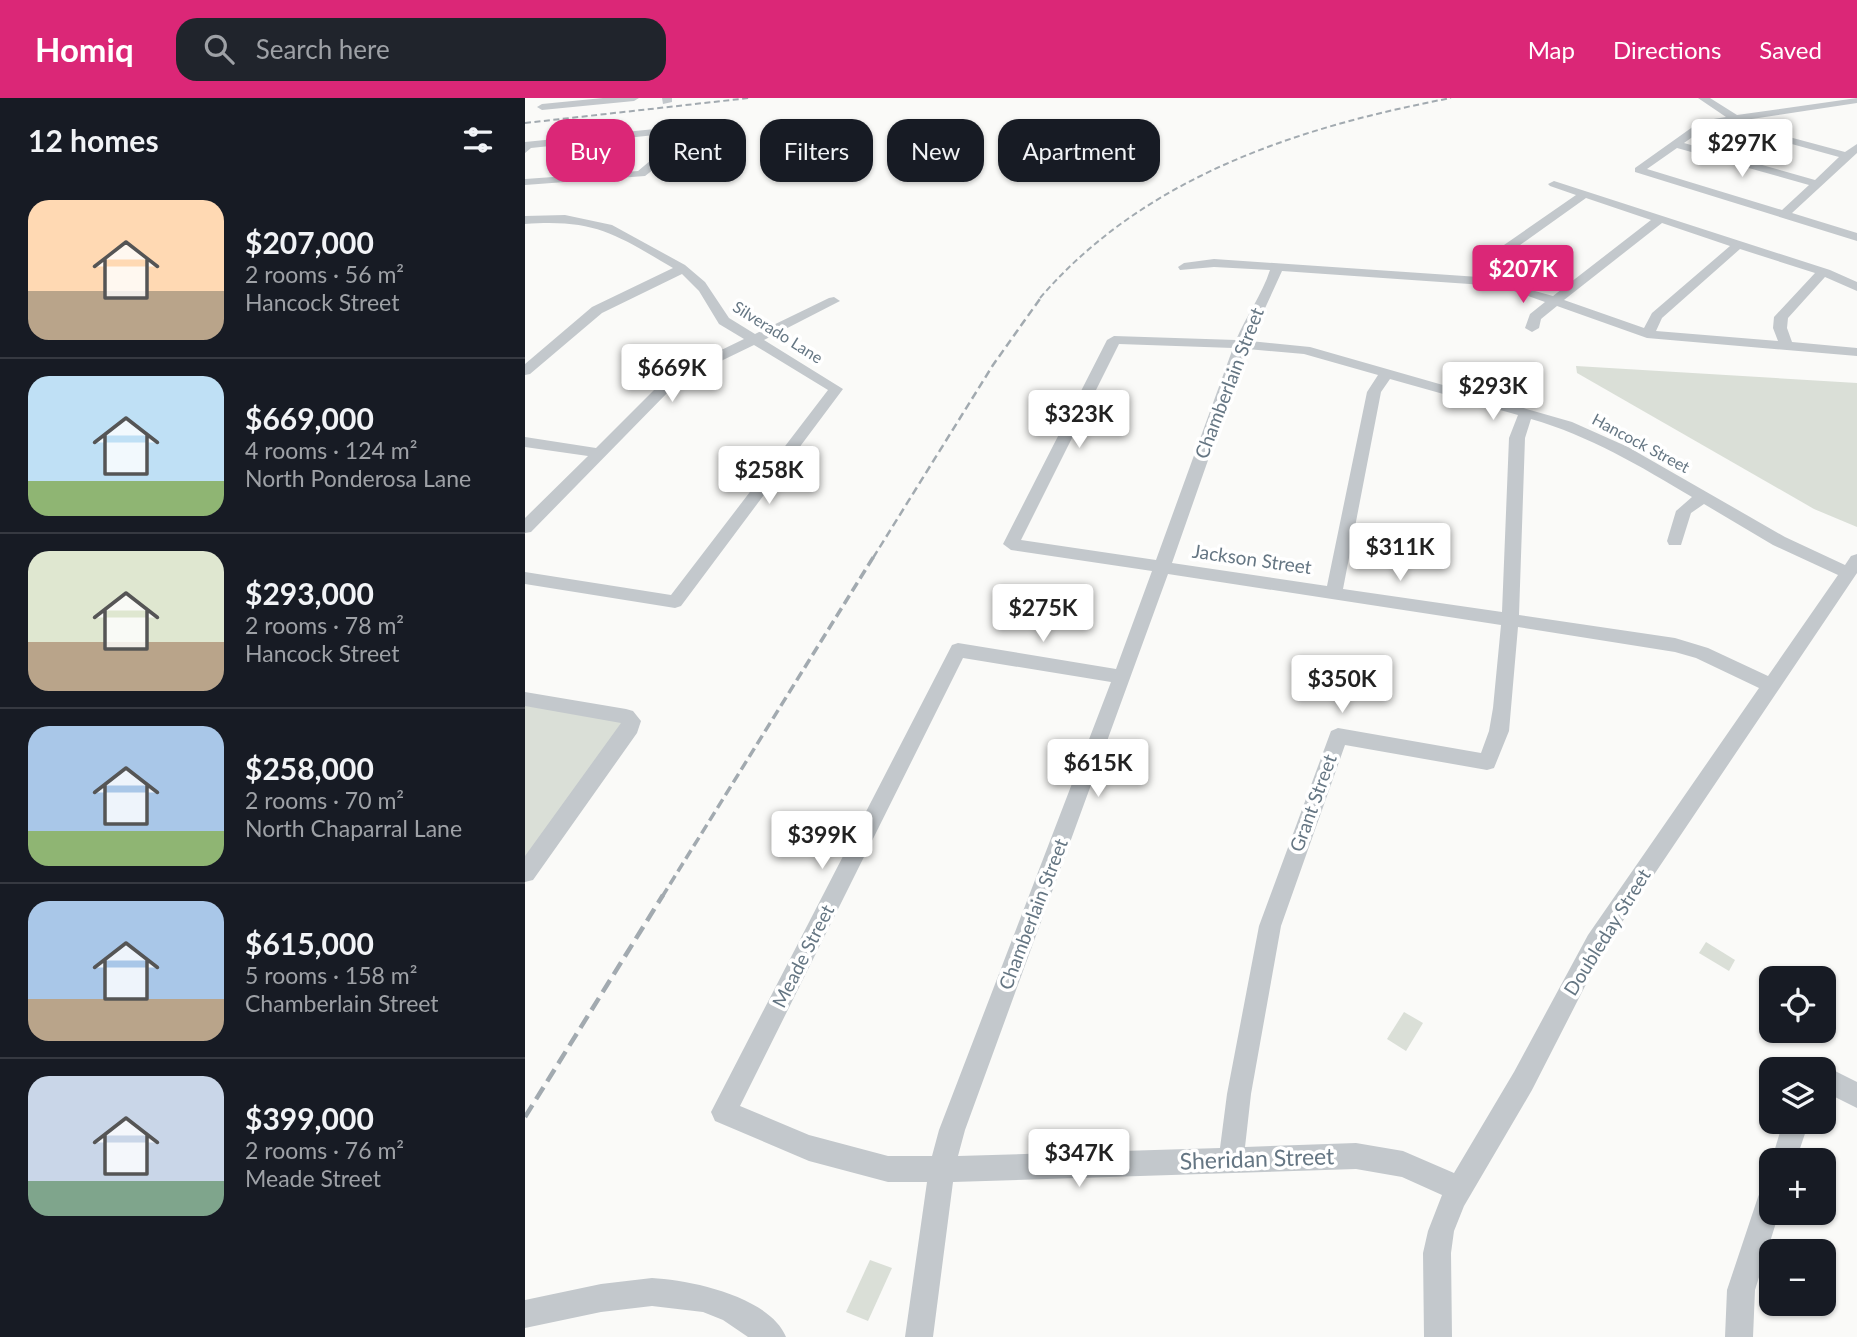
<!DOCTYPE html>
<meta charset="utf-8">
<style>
body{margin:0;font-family:Lato,sans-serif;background:#20242c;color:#f1f3f6;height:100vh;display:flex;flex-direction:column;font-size:26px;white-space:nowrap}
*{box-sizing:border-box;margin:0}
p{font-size:23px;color:#9ea1a6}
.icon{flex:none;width:38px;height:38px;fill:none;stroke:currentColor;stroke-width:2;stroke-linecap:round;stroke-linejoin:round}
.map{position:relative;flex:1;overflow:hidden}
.details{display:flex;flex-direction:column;background:#171b24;width:525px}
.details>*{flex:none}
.hud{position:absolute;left:21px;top:21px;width:665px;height:63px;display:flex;gap:14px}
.fabs{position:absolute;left:1234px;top:868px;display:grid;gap:14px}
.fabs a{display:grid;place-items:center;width:77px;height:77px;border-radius:14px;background:#171b24;box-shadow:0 2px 5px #0004;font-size:35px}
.price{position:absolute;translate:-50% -60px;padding:0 16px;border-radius:7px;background:#fff;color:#222;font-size:23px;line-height:46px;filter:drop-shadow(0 2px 4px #0008)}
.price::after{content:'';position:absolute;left:50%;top:42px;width:21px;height:16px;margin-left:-10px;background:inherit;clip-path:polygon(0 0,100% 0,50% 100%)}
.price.current{background:#db2777;color:#fff}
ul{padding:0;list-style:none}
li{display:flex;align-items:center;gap:21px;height:175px;padding:0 28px}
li+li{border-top:2px solid #363941}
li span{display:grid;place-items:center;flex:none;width:196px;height:140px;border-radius:21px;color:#555}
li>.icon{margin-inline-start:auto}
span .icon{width:84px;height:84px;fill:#fffc;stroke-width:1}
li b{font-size:30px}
h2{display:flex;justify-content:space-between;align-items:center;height:84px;padding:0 28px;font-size:30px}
.pill{padding:0 24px;border-radius:21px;background:#171b24;box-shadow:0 2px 5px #0004;font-size:24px;line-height:63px}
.pill.current{background:#db2777;color:#fff}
header{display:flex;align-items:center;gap:42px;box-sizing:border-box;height:98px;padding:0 35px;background:#db2777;color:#fff}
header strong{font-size:33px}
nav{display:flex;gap:38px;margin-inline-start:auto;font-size:24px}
.search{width:490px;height:63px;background:#20242c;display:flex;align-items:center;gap:18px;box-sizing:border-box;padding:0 24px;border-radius:21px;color:#9ea1a6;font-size:26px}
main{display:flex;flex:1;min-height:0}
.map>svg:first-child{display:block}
</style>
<header>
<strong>Homiq</strong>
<div class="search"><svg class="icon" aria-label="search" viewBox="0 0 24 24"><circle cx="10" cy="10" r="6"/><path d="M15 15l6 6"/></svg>Search here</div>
<nav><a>Map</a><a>Directions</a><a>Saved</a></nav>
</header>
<main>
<section class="details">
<h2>12 homes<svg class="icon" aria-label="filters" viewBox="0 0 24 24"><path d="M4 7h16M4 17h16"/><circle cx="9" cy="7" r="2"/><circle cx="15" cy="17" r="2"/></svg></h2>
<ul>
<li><span style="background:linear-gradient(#ffd9b3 65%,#b9a48a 0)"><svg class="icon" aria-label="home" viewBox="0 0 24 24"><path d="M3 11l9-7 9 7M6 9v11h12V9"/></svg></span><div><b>$207,000</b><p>2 rooms · 56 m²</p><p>Hancock Street</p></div></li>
<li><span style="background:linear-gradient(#bfe0f5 75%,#8fb573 0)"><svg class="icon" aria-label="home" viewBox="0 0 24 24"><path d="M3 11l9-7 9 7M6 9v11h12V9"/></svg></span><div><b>$669,000</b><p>4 rooms · 124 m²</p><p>North Ponderosa Lane</p></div></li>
<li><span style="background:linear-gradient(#dfe7d0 65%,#b9a48a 0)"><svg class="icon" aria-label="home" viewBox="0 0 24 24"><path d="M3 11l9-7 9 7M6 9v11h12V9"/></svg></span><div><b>$293,000</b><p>2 rooms · 78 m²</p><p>Hancock Street</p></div></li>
<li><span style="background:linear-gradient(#a9c7e8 75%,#8fb573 0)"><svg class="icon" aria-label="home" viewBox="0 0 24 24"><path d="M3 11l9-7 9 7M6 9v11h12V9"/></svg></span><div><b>$258,000</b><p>2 rooms · 70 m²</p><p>North Chaparral Lane</p></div></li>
<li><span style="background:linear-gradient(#a9c7e8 70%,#b9a48a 0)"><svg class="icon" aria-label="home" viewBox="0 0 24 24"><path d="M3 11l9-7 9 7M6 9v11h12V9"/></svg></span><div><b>$615,000</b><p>5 rooms · 158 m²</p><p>Chamberlain Street</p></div></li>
<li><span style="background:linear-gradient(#c9d6e8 75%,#7fa58c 0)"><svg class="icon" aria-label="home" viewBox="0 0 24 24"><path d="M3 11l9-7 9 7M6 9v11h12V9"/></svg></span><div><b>$399,000</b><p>2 rooms · 76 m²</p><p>Meade Street</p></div></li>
</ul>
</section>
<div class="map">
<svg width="1332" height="1239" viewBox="0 0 1332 1239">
<rect width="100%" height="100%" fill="#fafaf8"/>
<g fill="#dadfd7">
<path d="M 1051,268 L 1332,285 L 1332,429 L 1289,411 L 1052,275 Z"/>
<path d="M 0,601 L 101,618 L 0,775 Z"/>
<path d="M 1181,844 L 1210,862 L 1204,873 L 1174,855 Z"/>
<path d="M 879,914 L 898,925 L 881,953 L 862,941 Z"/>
<path d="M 345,1162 L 367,1170 L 343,1223 L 321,1214 Z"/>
</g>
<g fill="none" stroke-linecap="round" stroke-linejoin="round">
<g fill="#c3c8cc" fill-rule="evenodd">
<path d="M 78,0 L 114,0 L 109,3 L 17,12 L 12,9 L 17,6 Z"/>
<path d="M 137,0 L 147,0 L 147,4 L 138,6 Z"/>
<path d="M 1173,0 L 1185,0 L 1212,17 L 1332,0 L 1332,5 L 1220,22 L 1234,31 L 1320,54 L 1332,46 L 1332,55 L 1267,115 L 1332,135 L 1332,143 L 1110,74 L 1110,70 L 1176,23 L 1201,19 ZM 1208,24 L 1226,35 L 1314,59 L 1290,82 L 1159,45 L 1183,28 ZM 1152,50 L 1284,87 L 1257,112 L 1122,71 Z"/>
<path d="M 150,29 L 167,36 L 159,48 L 120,78 L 0,87 L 0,81 L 113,73 L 156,37 L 149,35 L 6,50 L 0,55 L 0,44 Z"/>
<path d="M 1029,83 L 1305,172 L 1332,184 L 1332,193 L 1300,179 L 1263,220 L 1262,230 L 1267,244 L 1332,250 L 1332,258 L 1122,240 L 1032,208 L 1016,221 L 1014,230 L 1007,234 L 1000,230 L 1005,216 L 1020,204 L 989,193 L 959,187 L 757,173 L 725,243 L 785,249 L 1047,324 L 1103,349 L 1260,439 L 1320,467 L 1326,458 L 1332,456 L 1332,475 L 1079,851 L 1007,992 L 939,1108 L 929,1133 L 926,1155 L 927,1239 L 899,1239 L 898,1155 L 903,1133 L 917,1097 L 877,1079 L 831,1071 L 428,1084 L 408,1239 L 380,1239 L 402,1084 L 363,1084 L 284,1063 L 190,1023 L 186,1014 L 427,547 L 433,545 L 591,571 L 627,473 L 486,452 L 478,446 L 582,242 L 589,238 L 711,242 C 721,218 737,197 745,172 L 689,169 L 655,172 L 653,169 L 659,165 L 689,161 L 954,179 L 956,169 L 966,156 L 1051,97 L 1025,88 L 1023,86 ZM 1061,100 L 1126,122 L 1028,198 L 966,181 L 968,169 L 974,162 ZM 1137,125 L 1205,148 L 1127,215 L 1119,230 L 1039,202 ZM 1215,151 L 1290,175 L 1249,219 L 1248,230 L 1253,243 L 1131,233 L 1137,220 ZM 594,246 L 708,250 L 631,462 L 496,442 ZM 722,251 L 779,256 L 853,277 L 842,294 L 802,488 L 647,465 ZM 865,281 L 993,317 L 984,340 L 977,514 L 818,491 L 856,294 ZM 1006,321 C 1065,338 1115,368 1167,399 L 1151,413 L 1142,443 L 1144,447 L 1156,447 L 1166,415 L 1179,406 L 1248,447 L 1313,477 L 1243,578 L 1183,550 L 1150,540 L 994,517 L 1000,340 ZM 643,476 L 976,527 L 968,610 L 964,633 L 956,655 L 813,630 L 806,633 L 734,828 L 702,996 L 695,1050 L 433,1058 L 440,1032 ZM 993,529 L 1150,554 L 1171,560 L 1234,590 L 1063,837 L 989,974 L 929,1075 L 878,1053 L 831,1045 L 720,1049 L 726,996 L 756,828 L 820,647 L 962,672 L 969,670 L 984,633 ZM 438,560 L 586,584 L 414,1032 L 407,1058 L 363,1058 L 284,1037 L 215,1008 Z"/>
<path d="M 40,117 L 87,127 L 160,167 L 180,184 L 204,220 L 230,236 L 304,200 L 309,199 L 315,203 L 239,242 L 318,291 L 156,508 L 150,510 L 0,486 L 0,474 L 146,497 L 303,292 L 229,247 L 165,278 L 145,292 L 6,434 L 0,435 L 0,420 L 63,358 L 0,349 L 0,339 L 71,350 L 135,286 L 155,272 L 219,241 L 194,226 L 174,193 L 157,176 L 77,215 L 5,276 L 0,277 L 0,266 L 67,209 L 148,170 C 90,136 70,121 0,126 L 0,118 Z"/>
<path d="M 0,594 L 101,611 L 108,613 L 116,623 L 112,635 L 8,782 L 0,784 L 0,758 L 96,625 L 0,608 Z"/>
<path d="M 1298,967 L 1332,984 L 1332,1010 L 1298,993 L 1298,971 L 1289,971 Z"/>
<path d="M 1258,1024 L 1284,1024 L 1271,1062 L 1246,1064 Z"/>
<path d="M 1246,1086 L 1246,1115 L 1254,1115 L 1230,1192 L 1228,1239 L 1200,1239 L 1202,1192 L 1233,1099 L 1237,1090 Z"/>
<path d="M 127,1180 C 166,1182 245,1199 261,1239 L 223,1239 L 198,1222 L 178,1214 L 127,1208 L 76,1214 L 0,1230 L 0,1202 L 76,1186 Z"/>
</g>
<g stroke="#a2aab0" stroke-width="2" stroke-dasharray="6 3.5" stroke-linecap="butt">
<path d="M 0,25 L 224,0"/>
<path d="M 515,200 C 620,78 774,29 926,0"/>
</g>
<path stroke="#a2aab0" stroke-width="2.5" stroke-dasharray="8 4.5" stroke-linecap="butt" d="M 348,460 L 468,267 L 517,198"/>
<path stroke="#a2aab0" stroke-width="3.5" stroke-dasharray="10 5" stroke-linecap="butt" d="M 137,799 L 349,458"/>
<path stroke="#a2aab0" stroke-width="4.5" stroke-dasharray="14 7" stroke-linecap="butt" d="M 0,1019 L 138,797"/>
</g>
<g text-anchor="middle" stroke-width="7" stroke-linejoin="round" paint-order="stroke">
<g font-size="16" fill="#657683" stroke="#fff">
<text transform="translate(253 234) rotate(32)" y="6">Silverado Lane</text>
<text transform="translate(1116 345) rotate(28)" y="6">Hancock Street</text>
</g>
<g font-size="19" fill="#657683" stroke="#fff">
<text transform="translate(704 285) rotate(-69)" y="7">Chamberlain Street</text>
<text transform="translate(727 461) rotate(8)" y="7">Jackson Street</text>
<text transform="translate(788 705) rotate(-70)" y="7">Grant Street</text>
<text transform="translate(508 816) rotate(-69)" y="7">Chamberlain Street</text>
<text transform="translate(1082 834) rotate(-58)" y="7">Doubleday Street</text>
<text transform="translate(278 858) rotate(-63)" y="7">Meade Street</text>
</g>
<g font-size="23" fill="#657683" stroke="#fff">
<text transform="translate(732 1061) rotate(-2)" y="8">Sheridan Street</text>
</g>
</g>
</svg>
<div class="fabs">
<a><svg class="icon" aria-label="locate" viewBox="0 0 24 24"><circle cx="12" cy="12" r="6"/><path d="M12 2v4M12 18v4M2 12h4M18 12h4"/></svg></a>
<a><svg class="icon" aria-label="layers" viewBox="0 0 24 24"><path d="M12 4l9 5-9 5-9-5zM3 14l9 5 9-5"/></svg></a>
<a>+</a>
<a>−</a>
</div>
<b class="price" style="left:1217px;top:81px">$297K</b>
<b class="price current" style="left:998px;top:207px">$207K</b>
<b class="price" style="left:147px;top:306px">$669K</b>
<b class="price" style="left:968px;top:324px">$293K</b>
<b class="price" style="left:554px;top:352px">$323K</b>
<b class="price" style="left:244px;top:408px">$258K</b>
<b class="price" style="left:875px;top:485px">$311K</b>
<b class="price" style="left:518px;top:546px">$275K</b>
<b class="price" style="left:817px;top:617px">$350K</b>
<b class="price" style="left:573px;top:701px">$615K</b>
<b class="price" style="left:297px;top:773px">$399K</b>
<b class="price" style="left:554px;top:1091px">$347K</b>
<div class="hud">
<a class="pill current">Buy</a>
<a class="pill">Rent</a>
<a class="pill">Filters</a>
<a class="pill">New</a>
<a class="pill">Apartment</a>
</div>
</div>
</main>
